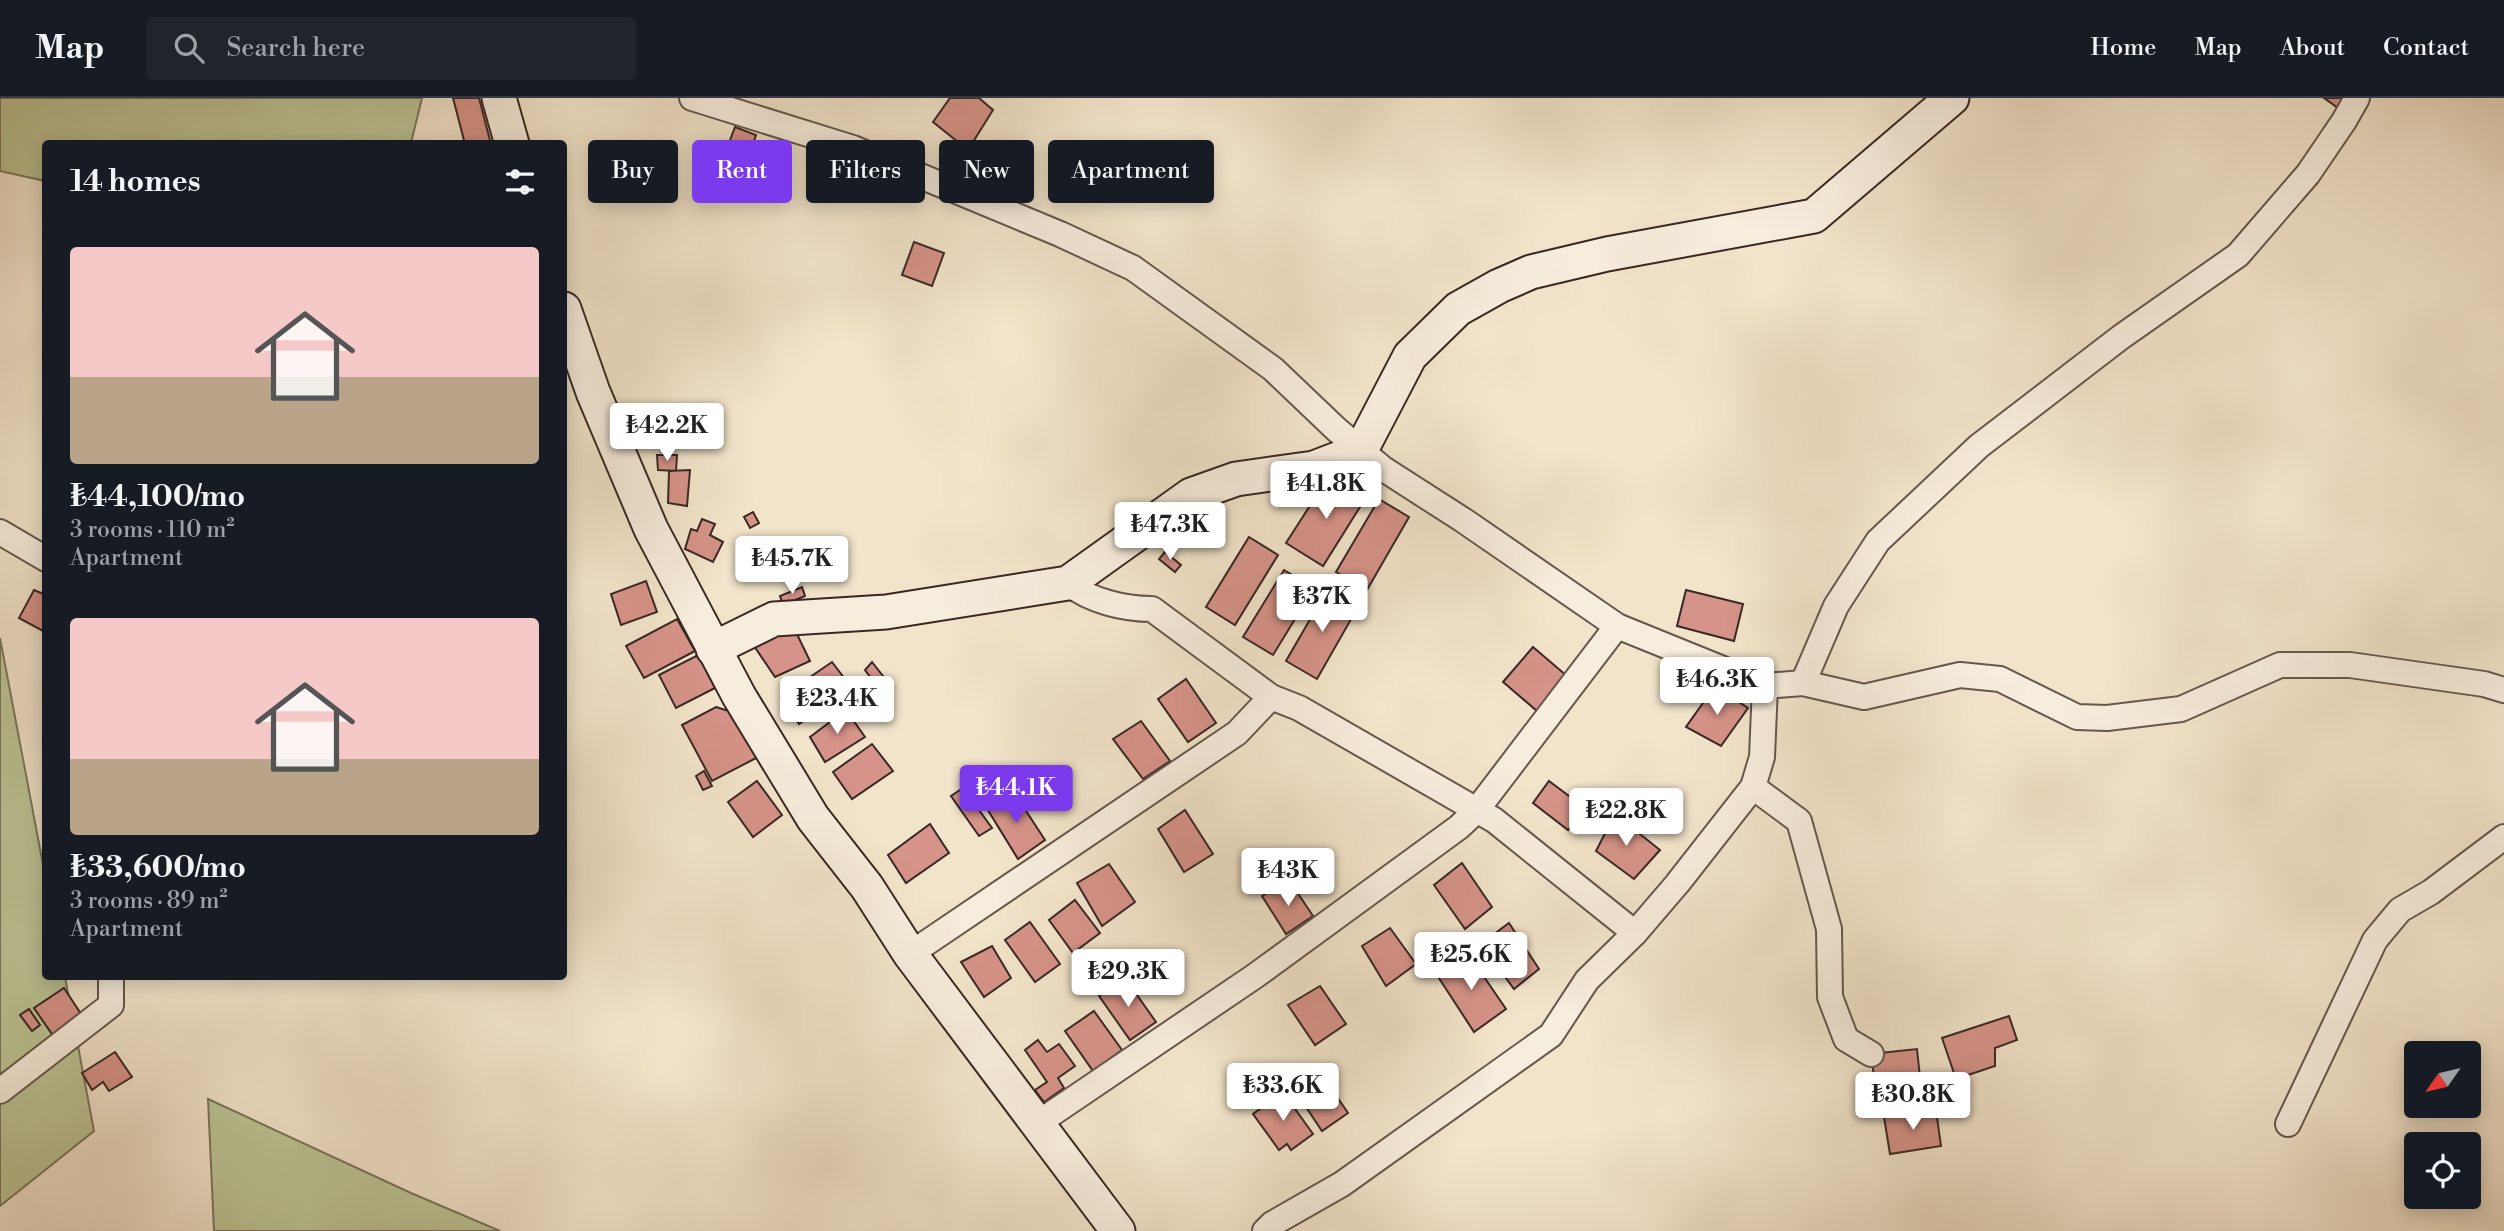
<!DOCTYPE html>
<meta charset="utf-8">
<style>
body{margin:0;font-family:"Libre Bodoni",serif;background:#20242c;color:#f1f3f6;height:100vh;display:flex;flex-direction:column;font-size:26px;white-space:nowrap}
*{box-sizing:border-box;margin:0}
p{font-size:23px;color:#9ea1a6}
.icon{flex:none;width:38px;height:38px;fill:none;stroke:currentColor;stroke-width:2;stroke-linecap:round;stroke-linejoin:round}
.map{position:relative;flex:1;overflow:hidden}
.side{position:absolute;left:42px;top:42px;width:525px;height:840px;display:flex;flex-direction:column;background:#171b24;border-radius:7px;box-shadow:0 4px 18px #0003}
.side>*{flex:none}
.top-card{position:absolute;left:588px;top:42px;width:665px;height:63px;display:flex;gap:14px}
.needle{width:46px;rotate:236deg}
.tools{position:absolute;left:2404px;top:943px;display:grid;gap:14px}
.tools a{display:grid;place-items:center;width:77px;height:77px;border-radius:7px;background:#171b24;box-shadow:0 4px 18px #0003;font-size:35px}
.price{position:absolute;translate:-50% -60px;padding:0 16px;border-radius:7px;background:#fff;color:#222;font-size:23px;line-height:46px;filter:drop-shadow(0 2px 4px #0008)}
.price::after{content:'';position:absolute;left:50%;top:42px;width:21px;height:16px;margin-left:-10px;background:inherit;clip-path:polygon(0 0,100% 0,50% 100%)}
.price.active{background:#7c3aed;color:#fff}
ul{padding:0;list-style:none}
li{display:grid;align-content:center;gap:14px;height:371px;padding:0 28px}
li span{display:grid;place-items:center;height:217px;border-radius:7px;color:#555}
li>.icon{margin-inline-start:auto}
span .icon{width:126px;height:126px;fill:#fffc;stroke-width:1}
li b{font-size:30px}
h2{display:flex;justify-content:space-between;align-items:center;height:84px;padding:0 28px;font-size:30px}
.pill{padding:0 24px;border-radius:7px;background:#171b24;box-shadow:0 4px 18px #0003;font-size:24px;line-height:63px}
.pill.active{background:#7c3aed;color:#fff}
header{display:flex;align-items:center;gap:42px;box-sizing:border-box;height:98px;padding:0 35px;background:#171b24;border-bottom:2px solid #363941}
header strong{font-size:33px}
nav{display:flex;gap:38px;margin-inline-start:auto;font-size:24px}
.search{width:490px;height:63px;background:#20242c;display:flex;align-items:center;gap:18px;box-sizing:border-box;padding:0 24px;border-radius:7px;color:#9ea1a6;font-size:26px}
.map>svg:first-child{display:block}
</style>
<header>
<strong>Map</strong>
<div class="search"><svg class="icon" aria-label="search" viewBox="0 0 24 24"><circle cx="10" cy="10" r="6"/><path d="M15 15l6 6"/></svg>Search here</div>
<nav><a>Home</a><a>Map</a><a>About</a><a>Contact</a></nav>
</header>
<div class="map">
<svg width="2504" height="1133" viewBox="0 0 2504 1133">
<rect width="100%" height="100%" fill="#f2e4cb"/>
<filter id="stains"><feTurbulence type="fractalNoise" baseFrequency=".00286" numOctaves="4"/><feColorMatrix values="0 0 0 0 .2 0 0 0 0 .09 0 0 0 0 .02 0 0 0 .5 -.17"/></filter>
<radialGradient id="worn" r=".72"><stop offset=".6" stop-color="#630" stop-opacity="0"/><stop offset="1" stop-color="#630" stop-opacity=".3"/></radialGradient>
<g fill="#bcc496" stroke="#7a765c" stroke-width="2">
<path d="M 0,0 L 422,0 L 411,45 L 46,46 L 45,83 L 0,73 Z"/>
<path d="M 0,540 L 45,777 L 46,878 L 65,879 L 94,1033 L 0,1108 Z"/>
<path d="M 208,1001 L 411,1095 L 500,1133 L 214,1133 Z"/>
</g>
<g fill="#d69389" stroke="#382823" stroke-width="2">
<path d="M 453,0 L 479,0 L 491,46 L 465,46 Z"/>
<path d="M 950,0 L 979,0 L 993,12 L 968,52 L 933,24 Z"/>
<path d="M 2324,0 L 2344,0 L 2338,10 Z"/>
<path d="M 735,29 L 756,37 L 748,61 L 726,53 Z"/>
<path d="M 914,144 L 944,155 L 932,188 L 902,177 Z"/>
<path d="M 657,357 L 677,357 L 676,373 L 658,372 Z"/>
<path d="M 690,372 L 687,408 L 668,405 L 669,373 Z"/>
<path d="M 1329,378 L 1365,401 L 1323,468 L 1286,445 Z"/>
<path d="M 1288,392 L 1292,399 L 1282,405 L 1278,398 Z"/>
<path d="M 1379,401 L 1409,419 L 1367,492 L 1336,474 Z"/>
<path d="M 753,414 L 759,425 L 750,430 L 744,419 Z"/>
<path d="M 702,421 L 715,426 L 710,437 L 723,444 L 713,464 L 685,451 L 691,431 L 697,433 Z"/>
<path d="M 1249,439 L 1278,457 L 1235,527 L 1206,509 Z"/>
<path d="M 1165,454 L 1181,467 L 1175,474 L 1159,461 Z"/>
<path d="M 1284,472 L 1314,490 L 1273,557 L 1243,539 Z"/>
<path d="M 646,483 L 657,514 L 621,527 L 611,496 Z"/>
<path d="M 802,489 L 805,498 L 783,507 L 780,498 Z"/>
<path d="M 34,492 L 46,497 L 45,534 L 19,520 Z"/>
<path d="M 1327,492 L 1358,509 L 1317,581 L 1286,563 Z"/>
<path d="M 1686,492 L 1743,506 L 1734,543 L 1677,528 Z"/>
<path d="M 677,521 L 695,553 L 644,580 L 626,548 Z"/>
<path d="M 794,530 L 810,563 L 775,579 L 754,548 Z"/>
<path d="M 1533,549 L 1567,578 L 1537,613 L 1503,584 Z"/>
<path d="M 698,557 L 715,590 L 676,610 L 659,577 Z"/>
<path d="M 832,564 L 851,589 L 799,626 L 781,599 Z"/>
<path d="M 872,564 L 883,578 L 874,584 L 865,572 Z"/>
<path d="M 1186,581 L 1216,625 L 1188,644 L 1158,601 Z"/>
<path d="M 1715,588 L 1748,610 L 1721,648 L 1686,629 Z"/>
<path d="M 716,609 L 732,614 L 758,659 L 712,683 L 682,627 Z"/>
<path d="M 846,612 L 865,639 L 825,664 L 810,639 Z"/>
<path d="M 1141,623 L 1170,663 L 1143,681 L 1113,641 Z"/>
<path d="M 872,646 L 893,673 L 852,701 L 833,674 Z"/>
<path d="M 704,673 L 712,688 L 703,692 L 696,678 Z"/>
<path d="M 757,683 L 782,717 L 753,739 L 728,704 Z"/>
<path d="M 1549,683 L 1585,710 L 1568,732 L 1533,705 Z"/>
<path d="M 963,690 L 992,730 L 979,738 L 951,698 Z"/>
<path d="M 1013,693 L 1045,742 L 1018,761 L 986,709 Z"/>
<path d="M 1185,712 L 1213,756 L 1184,774 L 1158,731 Z"/>
<path d="M 1615,716 L 1660,752 L 1634,781 L 1596,753 Z"/>
<path d="M 930,726 L 949,755 L 906,785 L 888,757 Z"/>
<path d="M 1462,765 L 1492,809 L 1465,831 L 1434,787 Z"/>
<path d="M 1109,766 L 1135,804 L 1102,828 L 1077,785 Z"/>
<path d="M 1278,788 L 1282,795 L 1293,788 L 1313,818 L 1286,836 L 1262,798 Z"/>
<path d="M 1075,802 L 1100,835 L 1073,855 L 1049,822 Z"/>
<path d="M 1030,824 L 1060,866 L 1035,884 L 1005,842 Z"/>
<path d="M 1509,825 L 1539,871 L 1514,891 L 1481,846 Z"/>
<path d="M 1390,830 L 1416,866 L 1386,888 L 1362,848 Z"/>
<path d="M 992,848 L 1011,880 L 984,899 L 961,864 Z"/>
<path d="M 1467,854 L 1506,911 L 1474,934 L 1435,874 Z"/>
<path d="M 1125,880 L 1156,924 L 1130,942 L 1099,898 Z"/>
<path d="M 1320,888 L 1346,926 L 1315,947 L 1288,907 Z"/>
<path d="M 64,890 L 83,919 L 54,939 L 34,910 Z"/>
<path d="M 29,911 L 40,927 L 32,933 L 20,917 Z"/>
<path d="M 1094,913 L 1122,952 L 1093,973 L 1065,933 Z"/>
<path d="M 2009,918 L 2017,942 L 1995,950 L 1995,968 L 1956,981 L 1942,940 Z"/>
<path d="M 1038,942 L 1047,954 L 1059,946 L 1075,968 L 1058,980 L 1064,990 L 1044,1004 L 1035,992 L 1047,984 L 1025,952 Z"/>
<path d="M 1917,951 L 1921,989 L 1876,994 L 1871,956 Z"/>
<path d="M 115,954 L 132,979 L 109,993 L 103,984 L 92,992 L 82,975 Z"/>
<path d="M 1322,977 L 1348,1015 L 1322,1033 L 1296,994 Z"/>
<path d="M 1283,994 L 1313,1036 L 1291,1052 L 1287,1046 L 1279,1052 L 1253,1016 Z"/>
<path d="M 1936,1012 L 1941,1048 L 1890,1056 L 1884,1019 Z"/>
</g>
<g fill="none" stroke-linecap="round" stroke-linejoin="round">
<g stroke="#66574d" stroke-width="28">
<g id="street">
<path d="M 692,0 L 853,50 L 1060,136 L 1133,170 L 1273,271 L 1336,331 L 1382,370 L 1463,422 L 1617,528 L 1765,588 L 1803,585 L 1864,599 L 1960,577 L 2000,581 L 2077,619 L 2107,620 L 2181,611 L 2280,567 L 2350,567 L 2484,586 L 2504,592"/>
<path d="M 0,434 L 46,461"/>
<path d="M 1068,485 C 1090,503 1124,511 1152,511 L 1271,599 L 1299,610 L 1494,722 L 1635,835"/>
<path d="M 1803,585 L 1836,508 L 1878,443 L 1979,348 L 2121,239 L 2238,157 L 2308,76 L 2344,23 L 2357,0"/>
<path d="M 1753,689 L 1799,723 L 1829,831 L 1830,899 L 1846,941 L 1871,956"/>
<path d="M 910,856 L 1237,635 L 1271,599"/>
<path d="M 0,993 L 111,907 L 111,878"/>
<path d="M 1038,1025 L 1255,878 L 1459,729 L 1476,713 L 1617,528"/>
<path d="M 2288,1026 L 2375,842 L 2400,812 L 2431,794 L 2504,739"/>
<path d="M 1265,1133 L 1272,1126 L 1342,1086 L 1551,937 L 1587,882 L 1635,835 L 1677,786 L 1753,689 L 1762,659 L 1765,588"/>
</g>
</g>
<g stroke="#382823" stroke-width="37">
<g id="secondary">
<path d="M 499,0 L 512,46"/>
<path d="M 564,211 L 593,294 L 651,431 L 739,598 L 813,720 L 867,789 L 910,856 L 1118,1133"/>
<path d="M 713,551 L 774,521 L 886,514 L 1068,485 L 1191,397 L 1236,381 L 1314,370 L 1361,352 L 1410,258 L 1458,211 L 1499,188 L 1531,174 L 1607,156 L 1814,118 L 1952,0"/>
</g>
</g>
<use href="#street" stroke="#f7eddd" stroke-width="24"/>
<use href="#secondary" stroke="#f7eddd" stroke-width="33"/>
</g>
<rect width="100%" height="100%" filter="url(#stains)"/>
<rect width="100%" height="100%" fill="url(#worn)"/>
</svg>
<div class="tools">
<a><svg class="needle" viewBox="-14 -14 28 28"><path d="M0-13l5 13h-10z" fill="#e53935"/><path d="M0 13l5-13h-10z" fill="#9ea1a6"/></svg></a>
<a><svg class="icon" aria-label="locate" viewBox="0 0 24 24"><circle cx="12" cy="12" r="6"/><path d="M12 2v4M12 18v4M2 12h4M18 12h4"/></svg></a>
</div>
<b class="price" style="left:667px;top:365px">₺42.2K</b>
<b class="price" style="left:1326px;top:423px">₺41.8K</b>
<b class="price" style="left:1170px;top:464px">₺47.3K</b>
<b class="price" style="left:792px;top:498px">₺45.7K</b>
<b class="price" style="left:1322px;top:536px">₺37K</b>
<b class="price" style="left:1717px;top:619px">₺46.3K</b>
<b class="price" style="left:837px;top:638px">₺23.4K</b>
<b class="price active" style="left:1016px;top:727px">₺44.1K</b>
<b class="price" style="left:1626px;top:750px">₺22.8K</b>
<b class="price" style="left:1288px;top:810px">₺43K</b>
<b class="price" style="left:1471px;top:894px">₺25.6K</b>
<b class="price" style="left:1128px;top:911px">₺29.3K</b>
<b class="price" style="left:1283px;top:1025px">₺33.6K</b>
<b class="price" style="left:1913px;top:1034px">₺30.8K</b>
<div class="top-card">
<a class="pill">Buy</a>
<a class="pill active">Rent</a>
<a class="pill">Filters</a>
<a class="pill">New</a>
<a class="pill">Apartment</a>
</div>
<section class="side">
<h2>14 homes<svg class="icon" aria-label="filters" viewBox="0 0 24 24"><path d="M4 7h16M4 17h16"/><circle cx="9" cy="7" r="2"/><circle cx="15" cy="17" r="2"/></svg></h2>
<ul>
<li><span style="background:linear-gradient(#f6c9c9 60%,#b9a48a 0)"><svg class="icon" aria-label="home" viewBox="0 0 24 24"><path d="M3 11l9-7 9 7M6 9v11h12V9"/></svg></span><div><b>₺44,100/mo</b><p>3 rooms · 110 m²</p><p>Apartment</p></div></li>
<li><span style="background:linear-gradient(#f6c9c9 65%,#b9a48a 0)"><svg class="icon" aria-label="home" viewBox="0 0 24 24"><path d="M3 11l9-7 9 7M6 9v11h12V9"/></svg></span><div><b>₺33,600/mo</b><p>3 rooms · 89 m²</p><p>Apartment</p></div></li>
</ul>
</section>
</div>
